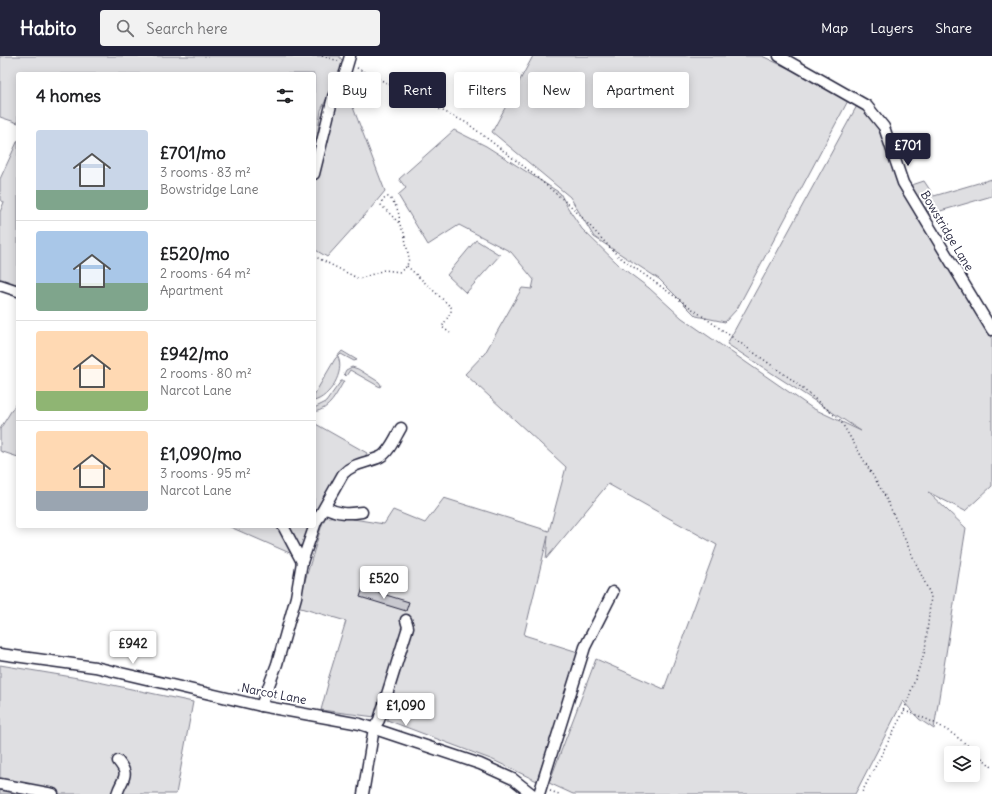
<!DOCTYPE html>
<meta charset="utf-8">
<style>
body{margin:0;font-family:Delius,sans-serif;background:#f2f2f2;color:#202124;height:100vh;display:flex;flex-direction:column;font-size:15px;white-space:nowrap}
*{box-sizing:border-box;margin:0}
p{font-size:13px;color:#757577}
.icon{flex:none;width:22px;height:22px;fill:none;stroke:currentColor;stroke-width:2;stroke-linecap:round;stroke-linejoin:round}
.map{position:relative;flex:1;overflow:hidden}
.details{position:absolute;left:16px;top:16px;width:300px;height:456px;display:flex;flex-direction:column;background:#fff;border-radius:4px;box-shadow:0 2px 10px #0003}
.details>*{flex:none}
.top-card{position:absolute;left:328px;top:16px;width:380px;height:36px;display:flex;gap:8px}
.tools{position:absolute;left:944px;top:690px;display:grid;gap:8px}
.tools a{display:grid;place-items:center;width:36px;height:36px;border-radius:4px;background:#fff;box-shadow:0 2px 10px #0003;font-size:20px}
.price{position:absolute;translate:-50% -34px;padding:0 9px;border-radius:4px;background:#fff;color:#222;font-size:13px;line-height:26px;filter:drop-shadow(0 1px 2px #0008)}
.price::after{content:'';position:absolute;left:50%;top:24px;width:12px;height:9px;margin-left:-6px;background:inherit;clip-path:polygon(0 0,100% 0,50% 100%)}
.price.selected{background:#22223b;color:#fff}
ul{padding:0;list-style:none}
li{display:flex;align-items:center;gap:12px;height:100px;padding:0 20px}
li+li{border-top:1px solid #e0e0e0}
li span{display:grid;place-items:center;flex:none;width:112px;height:80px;border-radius:4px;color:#555}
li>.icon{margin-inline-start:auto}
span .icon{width:48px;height:48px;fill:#fffc;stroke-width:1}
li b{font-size:17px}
h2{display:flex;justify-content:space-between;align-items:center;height:48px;padding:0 20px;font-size:17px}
.pill{padding:0 14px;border-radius:4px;background:#fff;box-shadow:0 2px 10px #0003;font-size:14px;line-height:36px}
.pill.selected{background:#22223b;color:#fff}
header{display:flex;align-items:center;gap:24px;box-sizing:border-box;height:56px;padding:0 20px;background:#22223b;color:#fff}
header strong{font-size:19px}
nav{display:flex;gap:22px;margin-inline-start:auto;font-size:14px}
.search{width:280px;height:36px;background:#f2f2f2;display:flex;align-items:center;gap:10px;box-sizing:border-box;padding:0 14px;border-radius:4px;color:#757577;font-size:15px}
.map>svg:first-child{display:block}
</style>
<header>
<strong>Habito</strong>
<div class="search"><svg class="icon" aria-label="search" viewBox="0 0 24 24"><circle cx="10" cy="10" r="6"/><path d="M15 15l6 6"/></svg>Search here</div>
<nav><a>Map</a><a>Layers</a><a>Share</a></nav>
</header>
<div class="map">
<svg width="992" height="738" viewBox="0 0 992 738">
<rect width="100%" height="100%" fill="#fff"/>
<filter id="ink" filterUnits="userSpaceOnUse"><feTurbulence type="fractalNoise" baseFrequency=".025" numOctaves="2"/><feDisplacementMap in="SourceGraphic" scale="8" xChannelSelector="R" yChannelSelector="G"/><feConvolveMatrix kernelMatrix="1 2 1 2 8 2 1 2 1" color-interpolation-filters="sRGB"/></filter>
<g filter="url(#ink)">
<g fill="#dfdfe2" stroke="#80808e">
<path d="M 0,0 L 339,0 L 344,7 L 321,54 L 314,102 L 314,18 L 18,18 L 18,67 L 0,61 Z"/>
<path d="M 533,0 L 762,0 L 850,41 L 737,253 L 725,266 L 696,260 L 659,223 L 594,181 L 570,141 L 492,76 Z"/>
<path d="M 346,33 L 385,135 L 371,152 L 327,201 L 314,193 L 314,124 L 319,112 L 335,49 Z"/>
<path d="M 859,46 L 867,50 L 897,112 L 992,274 L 992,430 L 965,455 L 928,436 L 966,472 L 934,673 L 919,663 L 903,645 L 855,738 L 573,738 L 549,727 L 596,603 L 664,633 L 717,489 L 608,428 L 546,503 L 548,480 L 524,579 L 578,596 L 537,725 L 493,704 L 387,664 L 388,654 L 381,651 L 375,661 L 321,654 L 328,628 L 327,627 L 346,565 L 297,551 L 324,462 L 335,460 L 384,468 L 393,454 L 425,467 L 444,442 L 549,475 L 566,411 L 465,318 L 485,297 L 522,232 L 532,233 L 534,224 L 511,196 L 459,169 L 428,189 L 398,139 L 406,132 L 399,123 L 454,74 L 486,90 L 560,137 L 568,152 L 582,173 L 621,211 L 649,232 L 682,262 L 812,352 L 861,375 L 727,288 Z"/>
<path d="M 18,84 L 18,231 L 0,224 L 0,156 L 4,146 L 0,144 L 0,123 Z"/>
<path d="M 992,123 L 992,140 L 930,158 L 909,130 L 924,125 L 934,140 Z"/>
<path d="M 476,184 L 500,199 L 466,237 L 447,219 Z"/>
<path d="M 342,295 L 357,304 L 354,305 L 341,298 L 338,301 C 345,316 330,341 314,345 L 314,339 L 335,303 Z"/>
<path d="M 352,311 L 358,313 L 379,326 L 381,329 L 380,331 L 350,314 L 346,320 L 344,318 L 346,314 Z"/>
<path d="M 341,325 L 344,325 C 336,338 331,353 314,356 L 314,352 L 326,346 Z"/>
<path d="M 18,344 L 18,401 L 0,395 L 0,373 Z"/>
<path d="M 314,367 L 367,397 L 364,403 L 353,407 L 314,469 Z"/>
<path d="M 228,470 L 279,470 L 292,498 Z"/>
<path d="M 286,470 L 314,470 L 302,500 Z"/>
<path d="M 0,609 L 84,623 L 193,646 L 176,738 L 0,738 Z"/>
</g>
<path fill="#c8c8cf" stroke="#22223b" d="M 363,532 L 409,546 L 406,555 L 360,541 Z"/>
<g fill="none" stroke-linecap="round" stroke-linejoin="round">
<g stroke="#22223b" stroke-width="13">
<g id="minor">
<path d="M 779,0 L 867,50 L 884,71 L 903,127 L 992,274"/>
<path d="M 314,118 L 333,41 L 345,17 L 350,0"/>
<path d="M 0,229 L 18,235"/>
<path d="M 325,451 C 338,458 348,458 362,456"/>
<path d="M 302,506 L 316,466 L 343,418 C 353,407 367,407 380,401 C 389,397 396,380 401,372"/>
<path d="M 0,598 L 95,611 L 261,650 L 360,668 L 480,708 L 513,723 L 532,738"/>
<path d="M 261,650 L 277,608 L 296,541 L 302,506 L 283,470"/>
<path d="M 0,728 L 53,738"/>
<path d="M 117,738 C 122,721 131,721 118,705"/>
<path d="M 363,738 L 374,672 L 379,664 L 408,571 L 406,564"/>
<path d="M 539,738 L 585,591 L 613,536"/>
</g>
</g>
<g stroke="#22223b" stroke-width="1.5" stroke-dasharray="1 3" stroke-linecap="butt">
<path d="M 322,0 L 339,5"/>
<path d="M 357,12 L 467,67 L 527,113 L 573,152 L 618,200 L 791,323 L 840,364 L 885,440 L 931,540 L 925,595 L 904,655 L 861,738"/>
<path d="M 352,21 L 371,35"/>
<path d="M 314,200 L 359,223 L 384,214 L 400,216 L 407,210 L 409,202 L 404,177 L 399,167 L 381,149 L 382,144 L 388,141 C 395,145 401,159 399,167"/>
<path d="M 407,210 L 451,251 L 451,256 L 442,271 L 450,277"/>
<path d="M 238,634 L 255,638"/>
<path d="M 273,642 L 287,644"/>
<path d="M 904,655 C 944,667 962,684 992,711"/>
<path d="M 550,735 L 559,738"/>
</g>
<use href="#minor" stroke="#fff" stroke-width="10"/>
</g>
</g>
<g text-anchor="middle" stroke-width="4" stroke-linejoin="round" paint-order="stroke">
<g font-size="12" fill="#22223b" stroke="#fff">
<text transform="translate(947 175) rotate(59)" y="4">Bowstridge Lane</text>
<text transform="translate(274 638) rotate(11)" y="4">Narcot Lane</text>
</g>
</g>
</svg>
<div class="tools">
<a><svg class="icon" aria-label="layers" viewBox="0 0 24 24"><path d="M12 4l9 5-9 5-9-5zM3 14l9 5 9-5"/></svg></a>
</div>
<b class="price selected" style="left:908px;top:111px">£701</b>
<b class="price" style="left:384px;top:544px">£520</b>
<b class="price" style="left:133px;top:609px">£942</b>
<b class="price" style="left:406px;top:671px">£1,090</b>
<div class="top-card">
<a class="pill">Buy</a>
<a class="pill selected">Rent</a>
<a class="pill">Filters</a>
<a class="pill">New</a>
<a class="pill">Apartment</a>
</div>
<section class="details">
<h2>4 homes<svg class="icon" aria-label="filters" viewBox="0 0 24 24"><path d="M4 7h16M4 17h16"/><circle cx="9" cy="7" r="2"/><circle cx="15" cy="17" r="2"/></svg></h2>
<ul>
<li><span style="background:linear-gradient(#c9d6e8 75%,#7fa58c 0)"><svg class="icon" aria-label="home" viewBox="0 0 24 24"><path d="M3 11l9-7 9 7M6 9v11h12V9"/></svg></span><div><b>£701/mo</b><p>3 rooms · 83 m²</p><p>Bowstridge Lane</p></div></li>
<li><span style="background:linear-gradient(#a9c7e8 65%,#7fa58c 0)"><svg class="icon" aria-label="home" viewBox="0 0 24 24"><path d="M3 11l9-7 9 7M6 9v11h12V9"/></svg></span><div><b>£520/mo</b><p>2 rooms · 64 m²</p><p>Apartment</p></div></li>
<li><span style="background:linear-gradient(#ffd9b3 75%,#8fb573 0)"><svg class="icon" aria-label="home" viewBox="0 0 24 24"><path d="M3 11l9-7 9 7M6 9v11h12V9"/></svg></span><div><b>£942/mo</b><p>2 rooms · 80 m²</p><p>Narcot Lane</p></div></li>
<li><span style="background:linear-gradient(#ffd9b3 75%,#9aa5b1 0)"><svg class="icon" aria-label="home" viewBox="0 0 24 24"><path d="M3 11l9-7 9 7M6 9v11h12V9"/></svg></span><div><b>£1,090/mo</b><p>3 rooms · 95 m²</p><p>Narcot Lane</p></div></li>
</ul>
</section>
</div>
